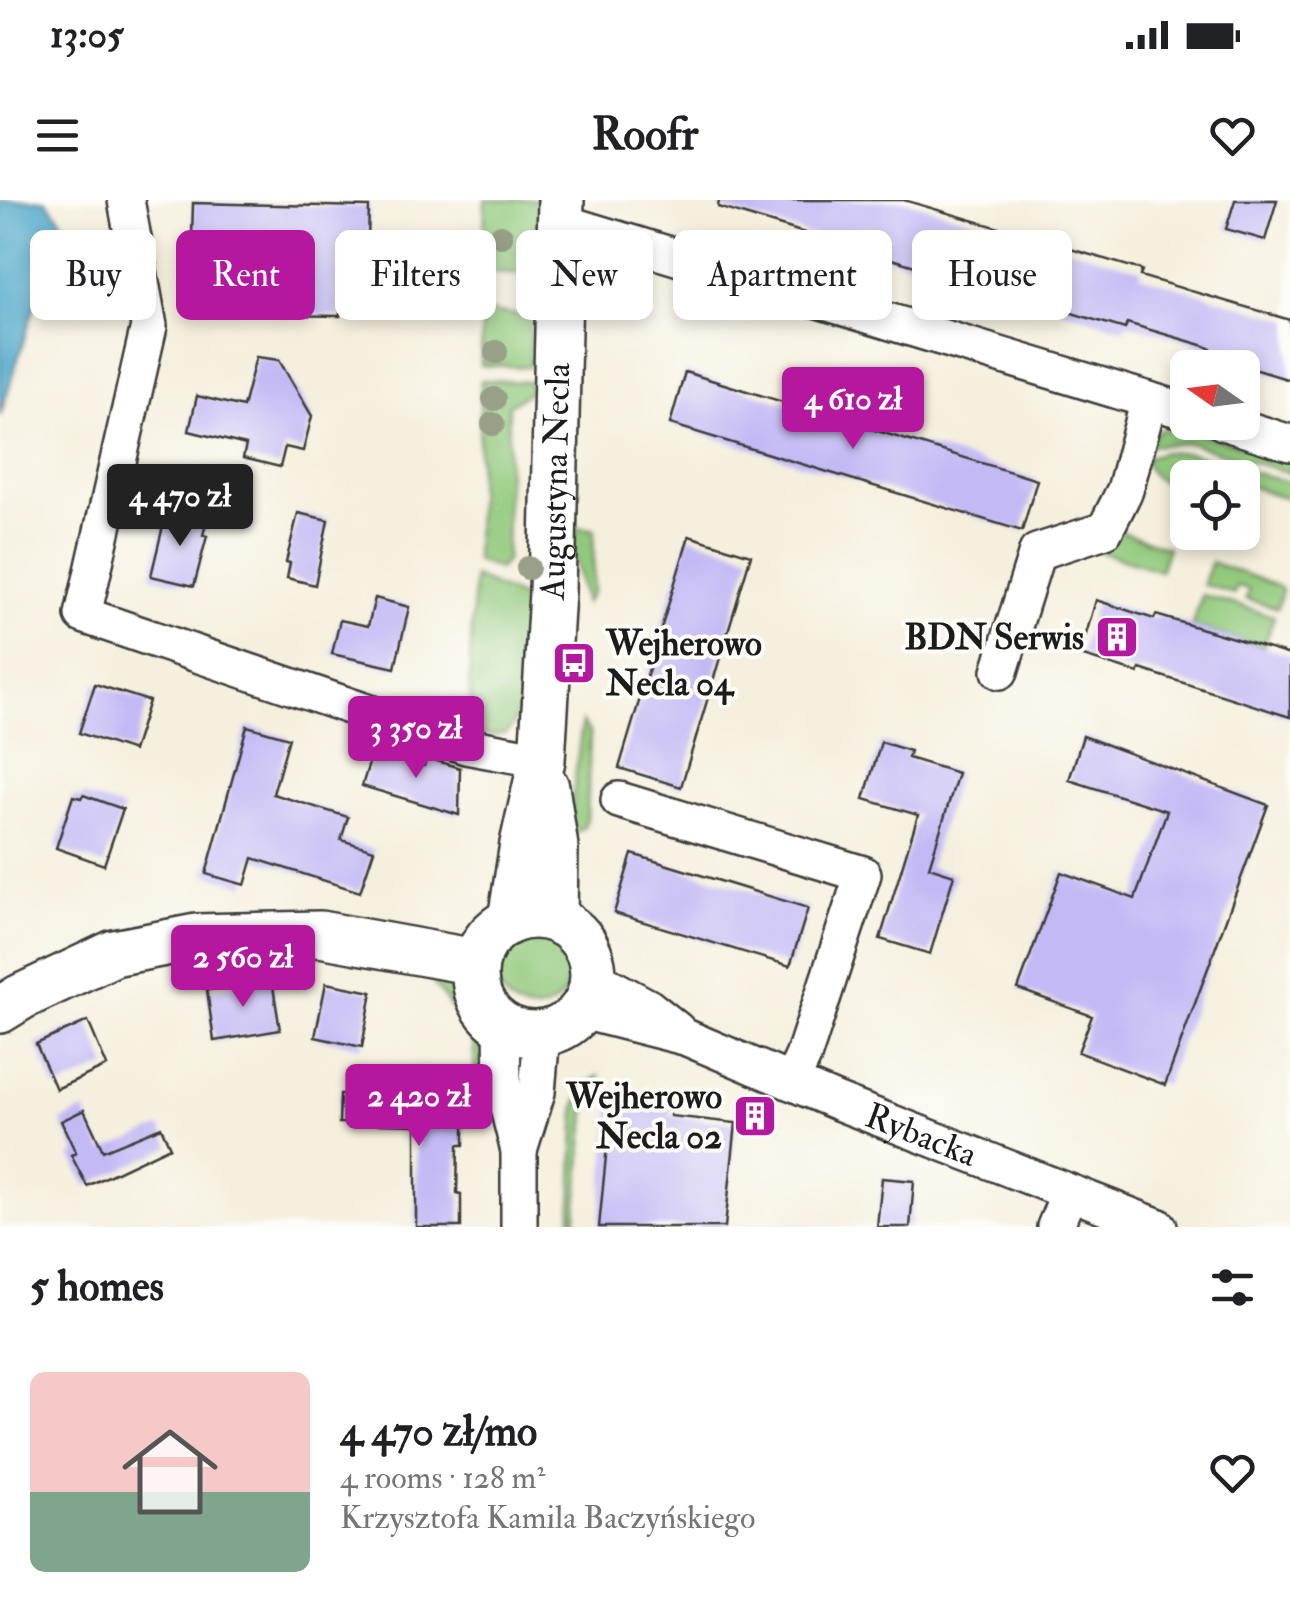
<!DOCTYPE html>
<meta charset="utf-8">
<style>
body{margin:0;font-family:"IM FELL Double Pica",serif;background:#f6f6f6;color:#202124;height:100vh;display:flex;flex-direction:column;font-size:38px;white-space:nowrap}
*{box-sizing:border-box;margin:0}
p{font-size:32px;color:#757577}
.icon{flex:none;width:55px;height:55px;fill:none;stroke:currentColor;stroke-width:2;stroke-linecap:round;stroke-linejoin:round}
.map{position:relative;height:1027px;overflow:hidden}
.drawer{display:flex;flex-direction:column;background:#fff;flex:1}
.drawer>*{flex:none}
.hud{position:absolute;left:30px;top:30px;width:1230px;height:90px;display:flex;gap:20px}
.needle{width:65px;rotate:284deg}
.fabs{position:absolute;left:1170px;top:150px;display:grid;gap:20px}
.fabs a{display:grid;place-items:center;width:90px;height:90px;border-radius:15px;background:#fff;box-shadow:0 5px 15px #0003;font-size:50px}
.price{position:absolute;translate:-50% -85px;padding:0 22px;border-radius:10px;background:#b5179e;color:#fff;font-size:32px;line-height:65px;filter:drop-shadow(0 2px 5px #0008)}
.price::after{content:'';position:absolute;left:50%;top:60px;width:30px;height:22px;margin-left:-15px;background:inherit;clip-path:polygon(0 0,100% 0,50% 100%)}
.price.on{background:#222;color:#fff}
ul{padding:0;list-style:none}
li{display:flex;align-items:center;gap:30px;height:250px;padding:0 30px}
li+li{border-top:2px solid #e0e0e0}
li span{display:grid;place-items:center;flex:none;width:280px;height:200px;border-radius:15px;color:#555}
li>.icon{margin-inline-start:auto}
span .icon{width:120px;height:120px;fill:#fffc;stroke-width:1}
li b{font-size:42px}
h2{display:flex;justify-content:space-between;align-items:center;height:120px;padding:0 30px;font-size:42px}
.chip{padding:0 35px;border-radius:15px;background:#fff;box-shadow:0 5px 15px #0003;font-size:35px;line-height:90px}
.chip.on{background:#b5179e;color:#fff}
.status{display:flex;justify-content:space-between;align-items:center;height:70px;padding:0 50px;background:#fff;direction:ltr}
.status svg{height:28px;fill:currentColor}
header{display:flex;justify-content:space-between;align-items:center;height:130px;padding:0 30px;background:#fff;font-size:45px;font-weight:800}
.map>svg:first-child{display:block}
</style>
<div class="status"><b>13:05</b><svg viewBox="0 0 49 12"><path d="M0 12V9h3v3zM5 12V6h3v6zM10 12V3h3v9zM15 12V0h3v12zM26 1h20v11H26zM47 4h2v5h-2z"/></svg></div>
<header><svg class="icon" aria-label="menu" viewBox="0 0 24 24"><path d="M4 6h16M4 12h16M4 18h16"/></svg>Roofr<svg class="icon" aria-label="heart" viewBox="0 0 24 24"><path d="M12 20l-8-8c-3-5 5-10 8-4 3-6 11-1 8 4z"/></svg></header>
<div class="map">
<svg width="1290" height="1027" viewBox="0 0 1290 1027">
<rect width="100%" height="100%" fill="#fdfcf7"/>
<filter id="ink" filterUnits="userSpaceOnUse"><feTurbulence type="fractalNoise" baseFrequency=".01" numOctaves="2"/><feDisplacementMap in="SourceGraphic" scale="20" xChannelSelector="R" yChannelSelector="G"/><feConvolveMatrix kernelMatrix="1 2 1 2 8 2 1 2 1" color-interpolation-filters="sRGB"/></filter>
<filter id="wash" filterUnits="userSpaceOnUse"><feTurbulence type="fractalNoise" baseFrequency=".0048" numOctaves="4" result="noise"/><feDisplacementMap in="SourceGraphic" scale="40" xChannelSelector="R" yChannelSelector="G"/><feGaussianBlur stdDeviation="2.25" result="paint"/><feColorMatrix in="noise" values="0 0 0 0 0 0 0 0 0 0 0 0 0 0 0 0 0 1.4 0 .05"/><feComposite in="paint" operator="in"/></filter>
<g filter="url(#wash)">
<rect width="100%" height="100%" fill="#f5efdd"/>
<g fill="#91c97c" stroke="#56724c" stroke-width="2.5">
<path d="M 485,0 L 543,0 L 538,75 L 483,71 Z"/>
<path d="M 486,112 L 531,116 L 530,167 L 481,165 L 482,117 Z"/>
<path d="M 481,180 L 530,182 L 529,192 L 509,205 L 506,361 L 499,369 L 475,360 Z"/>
<path d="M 1177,227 L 1290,260 L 1290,273 L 1189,243 L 1148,246 L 1159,230 Z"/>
<path d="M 1163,252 L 1189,253 L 1290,283 L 1290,300 L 1243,284 L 1242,278 L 1225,277 L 1185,264 L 1177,288 C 1159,282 1149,277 1145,258 Z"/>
<path d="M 578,328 L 594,329 L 593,391 L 585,403 L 573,351 L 574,331 Z"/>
<path d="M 1114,329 L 1168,348 L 1160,371 L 1101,352 Z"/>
<path d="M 1211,362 L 1278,386 L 1282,391 L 1277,408 L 1246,399 L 1249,389 L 1237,386 L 1234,394 L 1203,384 Z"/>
<path d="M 474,377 L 532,402 C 529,427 524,520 507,532 C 498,538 486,534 476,533 L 469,488 Z"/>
<path d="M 1202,395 L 1274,416 L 1264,447 L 1192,426 Z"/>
<path d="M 582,522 L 590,534 L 587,619 L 584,627 L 568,636 Z"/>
<circle cx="533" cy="773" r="37"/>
<path d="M 432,775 C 455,785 478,816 483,841 C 485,852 484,864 485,875 L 475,871 L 473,837 L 434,784 Z"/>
<path d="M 599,876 L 598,894 L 588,894 L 575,1027 L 571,1027 L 576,905 L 588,883 Z"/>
</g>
<path fill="#4ba6c9" stroke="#346172" stroke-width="2.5" d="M 0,0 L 46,0 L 62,20 L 0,216 Z"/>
<g id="blocks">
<g fill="#c3baf5">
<path d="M 719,0 L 904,0 L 1142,70 L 1140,76 L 1290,120 L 1290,180 L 1218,158 L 1220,154 L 1205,146 L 1127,123 L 1125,129 L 718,7 Z"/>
<path d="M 1235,0 L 1277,0 L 1265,40 L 1226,29 Z"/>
<path d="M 193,3 L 369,7 L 368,41 L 341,40 L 340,116 L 277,115 L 279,37 L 192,36 Z"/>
<path d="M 256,157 L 279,160 L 312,216 L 303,251 L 285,247 L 280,267 L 243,258 L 246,245 L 189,231 L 197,196 L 243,207 Z"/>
<path d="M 685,172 L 1037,280 L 1022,331 L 670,224 Z"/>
<path d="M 171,311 L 207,320 L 203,335 L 207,336 L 194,386 L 151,376 L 163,326 L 168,327 Z"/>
<path d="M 298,313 L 328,320 L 315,385 L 287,378 L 290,363 L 286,362 Z"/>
<path d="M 689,336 L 751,355 L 681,587 L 619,568 Z"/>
<path d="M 375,398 L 409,407 L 395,468 L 332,454 L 340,420 L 368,426 Z"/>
<path d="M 1096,400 L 1154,419 L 1156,415 L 1290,455 L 1290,517 L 1140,469 L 1138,473 L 1080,455 Z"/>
<path d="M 95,484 L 149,501 L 133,551 L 79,533 Z"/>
<path d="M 247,526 L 289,538 L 273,594 L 348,617 L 341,640 L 374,650 L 360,692 L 253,658 L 245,685 L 206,674 Z"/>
<path d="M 1083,536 L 1268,605 L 1165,885 L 1078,852 L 1092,816 L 1018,789 L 1061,672 L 1135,699 L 1167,611 L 1069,580 Z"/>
<path d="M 881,542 L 910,551 L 908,558 L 958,573 L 929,667 L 954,675 L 930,754 L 880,739 L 918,615 L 864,599 Z"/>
<path d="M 373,550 L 424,566 L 427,558 L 460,568 L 459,615 L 362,586 Z"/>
<path d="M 83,595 L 123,609 L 104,665 L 56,648 L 73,596 L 81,598 Z"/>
<path d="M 632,654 L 808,708 L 790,766 L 614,713 Z"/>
<path d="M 272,780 L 280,830 L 214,841 L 207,790 Z"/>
<path d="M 326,783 L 372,792 L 362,847 L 315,837 Z"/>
<path d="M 88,821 L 107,866 L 56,889 L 36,844 Z"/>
<path d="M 340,894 L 431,894 L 430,917 L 464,918 L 464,945 L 458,945 L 457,993 L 461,994 L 461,1027 L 416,1027 L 416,925 L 339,923 Z"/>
<path d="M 612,895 L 671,901 L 670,916 L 736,923 L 725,1027 L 599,1027 Z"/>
<path d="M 84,910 L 103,951 L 161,927 L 170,947 L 87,986 L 71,955 L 76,953 L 61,921 Z"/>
<path d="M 882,978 L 914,981 L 910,1027 L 877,1027 Z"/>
</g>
</g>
</g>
<g filter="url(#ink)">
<use href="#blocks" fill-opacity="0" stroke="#3d3c39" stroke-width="2.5"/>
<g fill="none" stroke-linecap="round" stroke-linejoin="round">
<g stroke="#3d3c39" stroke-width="40">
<g id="minor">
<path d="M 126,0 L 149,126 L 83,415 L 466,546 L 542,560"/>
<path d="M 561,22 L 1188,212"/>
<path d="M 1223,222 L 1290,243"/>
<path d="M 1000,471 L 1037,352 L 1105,330 L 1125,290 L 1149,200"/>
<path d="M 619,600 L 863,674 L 803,857 L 791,882"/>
<path d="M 594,778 L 648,807 L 677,830"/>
<path id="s1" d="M 582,811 L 685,837 L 838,902 L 1159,1027"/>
<path d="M 502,826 L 503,888 L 519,951 L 519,1027"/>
<path d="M 519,950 L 537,892 L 542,834"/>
<path d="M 1055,1027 L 1069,993"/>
</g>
</g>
<g stroke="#3d3c39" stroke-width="50">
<g id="major">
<path d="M 546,587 L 555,647 L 554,719"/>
<circle cx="534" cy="775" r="59"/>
<path id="s2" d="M 511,720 L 523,644 L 542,560 L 552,392 L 561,0"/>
<path d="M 0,810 L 21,797 L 114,753 L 196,737 L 320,734 L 475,762"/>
</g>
</g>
<use href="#minor" stroke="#fff" stroke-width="35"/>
<use href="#major" stroke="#fff" stroke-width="45"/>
</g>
<g fill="#98a188">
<circle cx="501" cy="36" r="12"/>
<circle cx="496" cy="152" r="12"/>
<circle cx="494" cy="199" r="12"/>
<circle cx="493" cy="224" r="12"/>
<circle cx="528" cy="368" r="12"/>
</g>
</g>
<defs>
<g id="building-square" transform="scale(2.25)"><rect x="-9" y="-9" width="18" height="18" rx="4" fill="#b5179e" stroke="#fdfcf7"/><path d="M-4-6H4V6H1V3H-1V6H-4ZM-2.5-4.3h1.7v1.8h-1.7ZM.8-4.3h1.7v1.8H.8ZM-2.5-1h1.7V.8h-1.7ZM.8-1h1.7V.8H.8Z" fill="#fff"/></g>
<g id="bus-square" transform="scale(2.25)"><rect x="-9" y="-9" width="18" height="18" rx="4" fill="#b5179e" stroke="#fdfcf7"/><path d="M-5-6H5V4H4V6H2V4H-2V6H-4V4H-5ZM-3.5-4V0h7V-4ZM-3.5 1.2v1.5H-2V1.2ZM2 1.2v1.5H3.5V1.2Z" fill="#fff"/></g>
</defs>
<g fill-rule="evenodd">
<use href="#building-square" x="1117" y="437"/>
<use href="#bus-square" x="574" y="463"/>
<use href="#building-square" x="755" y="916"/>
</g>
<g text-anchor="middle" stroke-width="8" stroke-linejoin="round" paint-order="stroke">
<g font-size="35" fill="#1c1c1c" stroke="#fdfcf7">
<text dy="12" stroke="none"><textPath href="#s2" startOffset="442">Augustyna Necla</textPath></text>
<text dy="12" stroke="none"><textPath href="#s1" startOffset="362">Rybacka</textPath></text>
</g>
<g font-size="35" font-weight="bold" fill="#1c1c1c" stroke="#fdfcf7" text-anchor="end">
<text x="1084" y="449">BDN Serwis</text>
<text x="606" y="455" text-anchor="start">Wejherowo<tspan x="606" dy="40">Necla 04</tspan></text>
<text x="722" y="908">Wejherowo<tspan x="722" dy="40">Necla 02</tspan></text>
</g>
</g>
</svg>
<div class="fabs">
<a><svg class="needle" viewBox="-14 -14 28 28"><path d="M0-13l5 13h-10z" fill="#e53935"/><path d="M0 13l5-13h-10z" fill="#757577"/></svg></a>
<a><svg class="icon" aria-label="locate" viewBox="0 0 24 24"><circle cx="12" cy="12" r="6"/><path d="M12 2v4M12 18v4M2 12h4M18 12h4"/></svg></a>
</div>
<b class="price" style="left:853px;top:252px">4 610 zł</b>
<b class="price on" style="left:180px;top:349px">4 470 zł</b>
<b class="price" style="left:416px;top:581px">3 350 zł</b>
<b class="price" style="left:243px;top:810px">2 560 zł</b>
<b class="price" style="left:419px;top:949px">2 420 zł</b>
<div class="hud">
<a class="chip">Buy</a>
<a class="chip on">Rent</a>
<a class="chip">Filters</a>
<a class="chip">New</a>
<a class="chip">Apartment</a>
<a class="chip">House</a>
</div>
</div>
<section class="drawer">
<h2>5 homes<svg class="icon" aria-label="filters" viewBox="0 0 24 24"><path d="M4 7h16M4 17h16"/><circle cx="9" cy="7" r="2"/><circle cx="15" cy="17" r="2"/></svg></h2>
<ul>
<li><span style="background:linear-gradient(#f6c9c9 60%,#7fa58c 0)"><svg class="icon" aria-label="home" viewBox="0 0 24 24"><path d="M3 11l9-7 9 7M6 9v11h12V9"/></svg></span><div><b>4 470 zł/mo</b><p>4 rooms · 128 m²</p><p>Krzysztofa Kamila Baczyńskiego</p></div><svg class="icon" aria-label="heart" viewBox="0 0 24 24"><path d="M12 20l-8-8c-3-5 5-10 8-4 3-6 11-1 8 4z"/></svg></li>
</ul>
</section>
